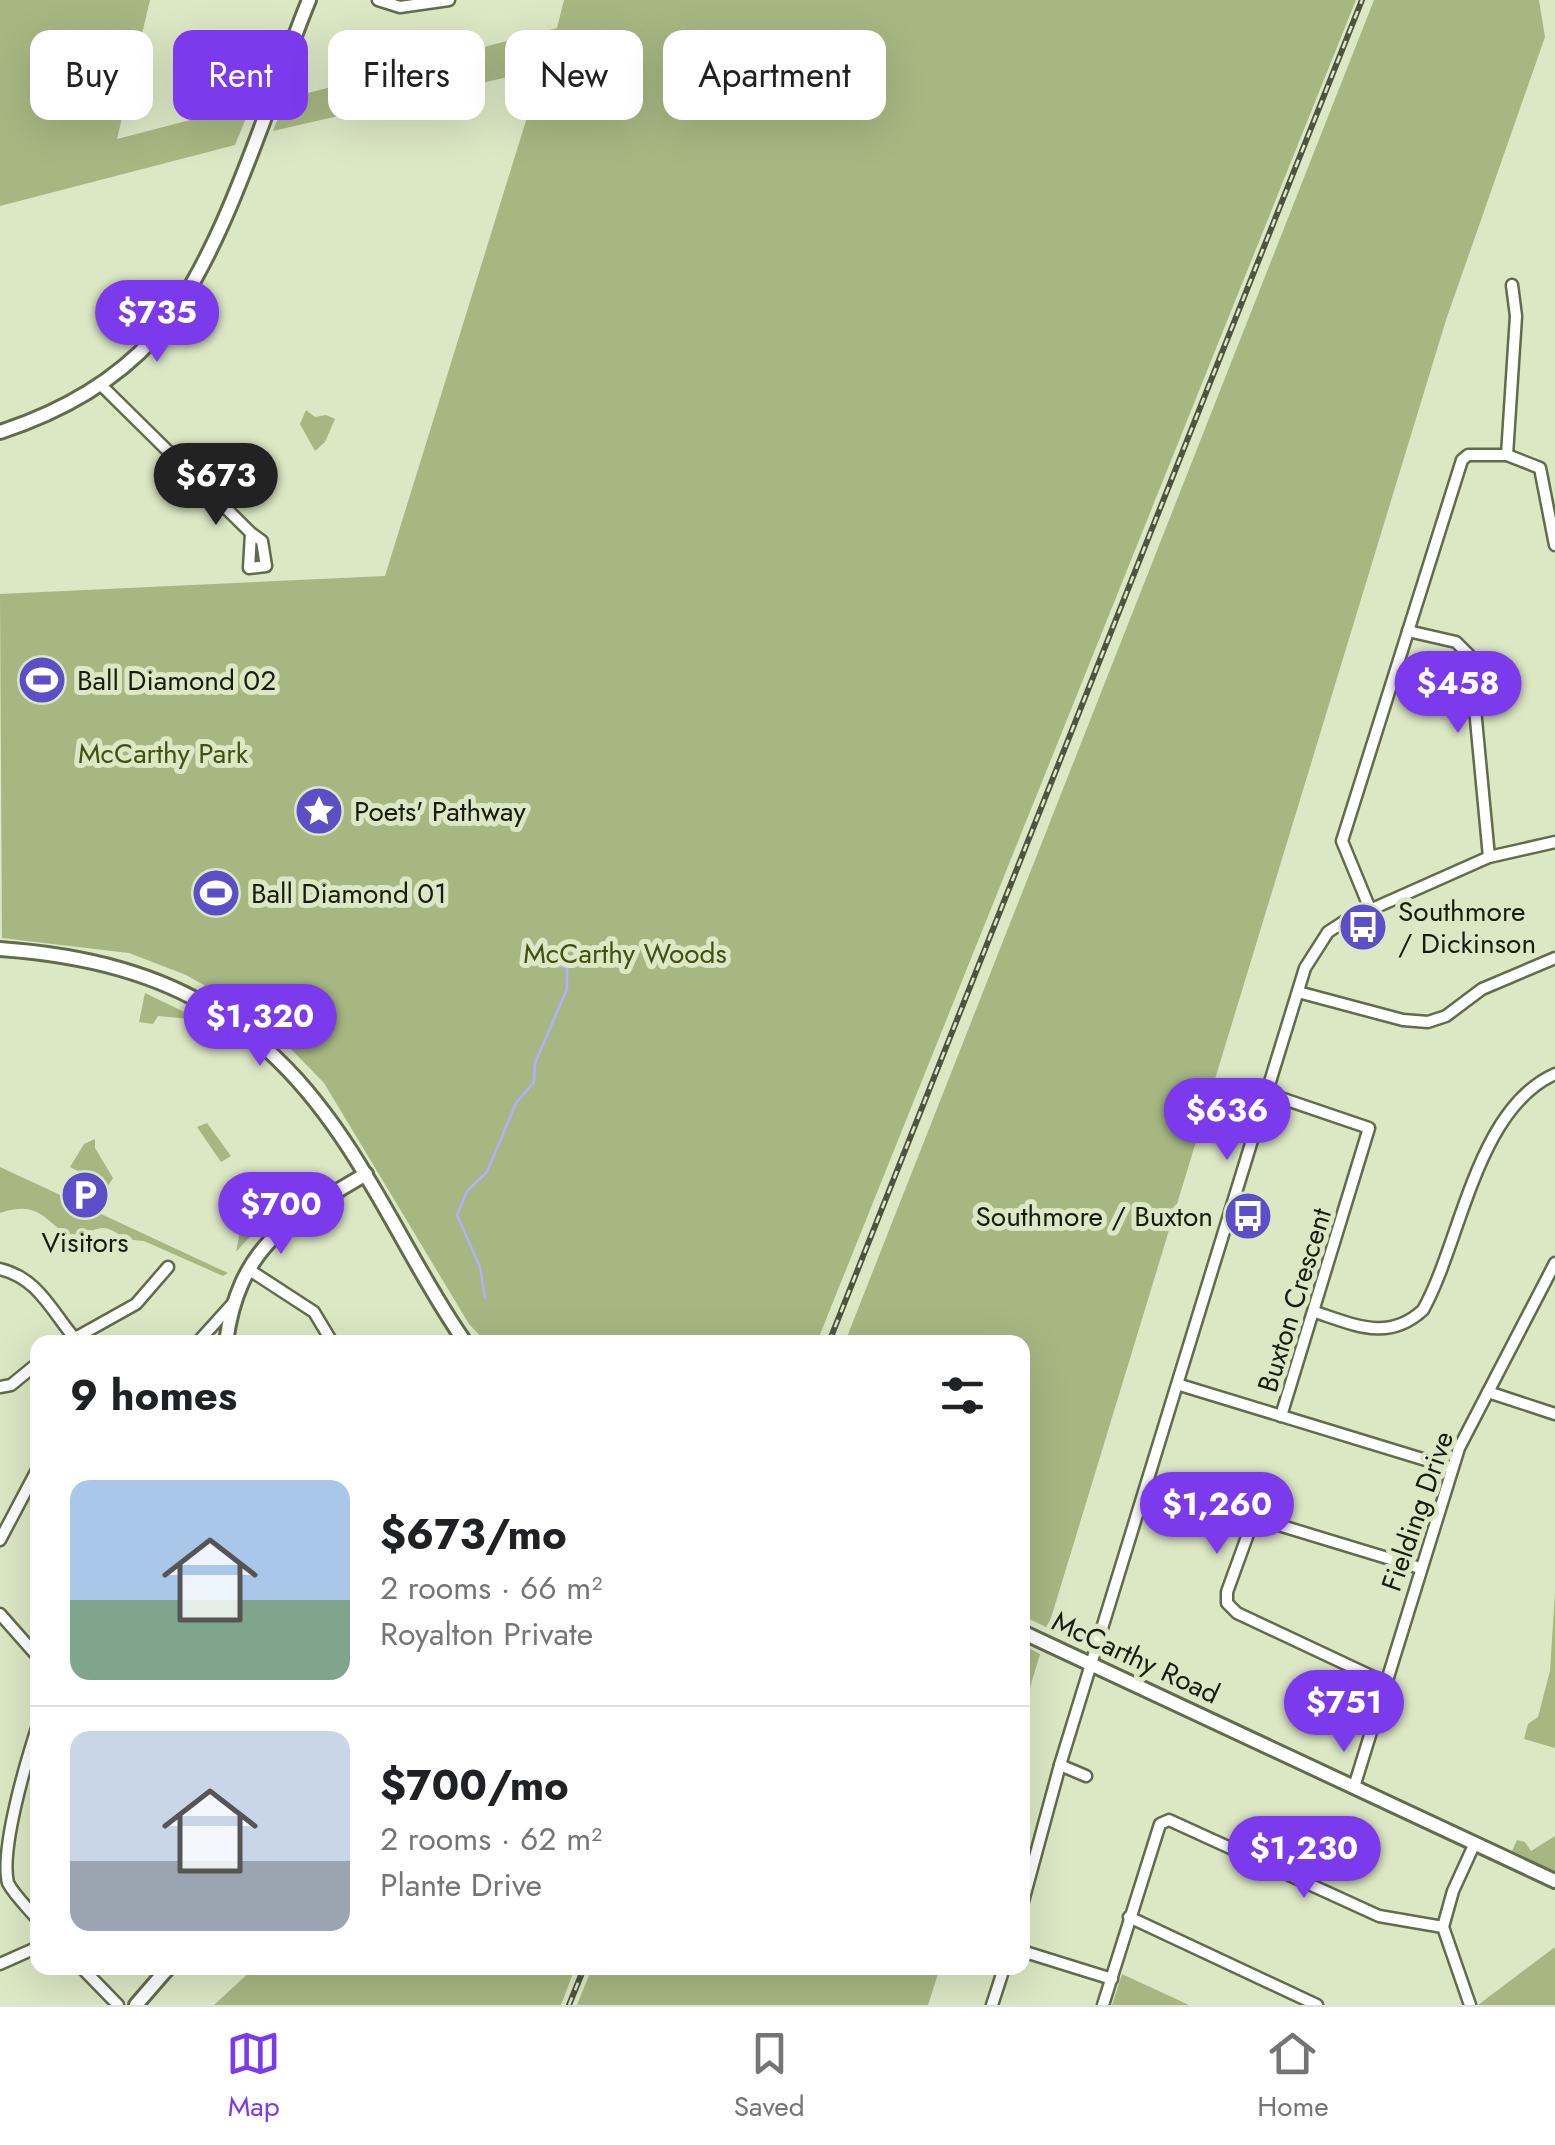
<!DOCTYPE html>
<meta charset="utf-8">
<style>
body{margin:0;font-family:Jost,sans-serif;background:#f6f6f6;color:#202124;height:100vh;display:flex;flex-direction:column;font-size:38px;white-space:nowrap}
*{box-sizing:border-box;margin:0}
p{font-size:32px;color:#757577}
.icon{flex:none;width:55px;height:55px;fill:none;stroke:currentColor;stroke-width:2;stroke-linecap:round;stroke-linejoin:round}
.map{position:relative;flex:1;overflow:hidden}
.drawer{position:absolute;left:30px;top:1335px;width:1000px;height:640px;display:flex;flex-direction:column;background:#fff;border-radius:20px;box-shadow:0 10px 40px #0002}
.drawer>*{flex:none}
.guide{position:absolute;left:30px;top:30px;width:1000px;height:90px;display:flex;gap:20px}
.price{position:absolute;translate:-50% -85px;padding:0 22px;border-radius:35px;background:#7c3aed;color:#fff;font-size:32px;line-height:65px;filter:drop-shadow(0 2px 5px #0008)}
.price::after{content:'';position:absolute;left:50%;top:60px;width:30px;height:22px;margin-left:-15px;background:inherit;clip-path:polygon(0 0,100% 0,50% 100%)}
.price.active{background:#222;color:#fff}
ul{padding:0;list-style:none}
li{display:flex;align-items:center;gap:30px;height:250px;padding:0 40px}
li+li{border-top:2px solid #e0e0e0}
li span{display:grid;place-items:center;flex:none;width:280px;height:200px;border-radius:20px;color:#555}
li>.icon{margin-inline-start:auto}
span .icon{width:120px;height:120px;fill:#fffc;stroke-width:1}
li b{font-size:42px}
h2{display:flex;justify-content:space-between;align-items:center;height:120px;padding:0 40px;font-size:42px}
.pill{padding:0 35px;border-radius:20px;background:#fff;box-shadow:0 10px 40px #0002;font-size:35px;line-height:90px}
.pill.active{background:#7c3aed;color:#fff}
.menu{display:flex;justify-content:space-around;align-items:center;height:140px;border-top:2px solid #e0e0e0;background:#fff;font-size:28px;color:#757577}
.menu a{display:grid;justify-items:center;gap:5px}
.menu .active{color:#7c3aed}
.map>svg:first-child{display:block}
</style>
<div class="map">
<svg width="1555" height="2005" viewBox="0 0 1555 2005">
<rect width="100%" height="100%" fill="#dce7c4"/>
<g fill="#a7b782">
<path d="M 0,0 L 150,0 L 117,139 L 252,104 L 235,145 L 0,206 Z"/>
<path d="M 564,0 L 1356,0 L 817,1342 L 486,1342 L 469,1324 L 324,1083 L 259,1016 L 186,975 L 129,953 L 2,938 L 0,594 L 385,576 L 542,69 L 273,131 L 285,99 L 557,28 Z"/>
<path d="M 1374,0 L 1539,0 L 1545,37 L 1446,320 L 1048,1628 L 1023,1616 L 1022,1342 L 845,1342 Z"/>
<path d="M 306,410 L 315,417 L 326,415 L 335,419 L 325,442 L 315,451 L 300,424 Z"/>
<path d="M 145,993 L 201,1020 L 158,1016 L 153,1024 L 139,1022 Z"/>
<path d="M 207,1123 L 231,1156 L 221,1162 L 197,1127 Z"/>
<path d="M 95,1139 L 95,1148 L 113,1178 L 108,1186 L 70,1167 L 84,1144 Z"/>
<path d="M 0,1167 L 228,1273 L 223,1276 L 144,1241 C 109,1241 114,1212 76,1241 C 44,1222 41,1199 0,1213 Z"/>
<path d="M 254,1179 L 274,1210 L 236,1252 L 245,1205 L 243,1193 Z"/>
<path d="M 1555,1592 L 1555,1748 L 1524,1739 L 1528,1724 L 1538,1717 L 1550,1671 Z"/>
<path d="M 1023,1645 L 1040,1654 L 1023,1711 Z"/>
<path d="M 1555,1836 L 1555,1871 L 1512,1851 L 1517,1840 L 1525,1842 L 1531,1851 Z"/>
<path d="M 1555,1947 L 1555,2005 L 1478,2005 Z"/>
<path d="M 254,1968 L 575,1968 L 561,2005 L 214,2005 Z"/>
<path d="M 592,1968 L 940,1968 L 928,2005 L 577,2005 Z"/>
<path d="M 1122,1974 L 1189,2005 L 1112,2005 Z"/>
</g>
<g fill="none" stroke-linecap="round" stroke-linejoin="round">
<path stroke="#afb0ff" stroke-width="2.5" d="M 485,1298 L 480,1267 L 457,1215 L 467,1191 L 487,1172 L 516,1103 L 534,1082 L 535,1063 L 567,989 L 567,960 L 556,956 L 559,966 L 568,968"/>
<g stroke="#626b4c" stroke-width="15">
<g id="minor">
<path d="M 378,0 L 400,7 L 449,0"/>
<path d="M 218,52 L 278,76"/>
<path d="M 100,384 L 251,533 L 249,568 L 266,566 L 262,541 L 251,533"/>
<path d="M 1507,455 L 1516,316 L 1512,285"/>
<path d="M 1408,631 L 1456,642 L 1470,656 L 1489,857"/>
<path d="M 1370,909 L 1342,841 L 1462,460 L 1468,455 L 1507,455 L 1540,468 L 1555,545"/>
<path d="M 1298,992 L 1403,1020 L 1428,1022 L 1446,1016 L 1482,989 L 1555,958"/>
<path d="M 1269,1094 L 1369,1128 L 1281,1416"/>
<path d="M 0,1269 C 39,1278 53,1314 77,1341"/>
<path d="M 248,1269 L 314,1312 L 332,1342"/>
<path d="M 1315,1312 C 1355,1325 1388,1342 1423,1310 C 1461,1242 1476,1109 1555,1074"/>
<path d="M 68,1342 L 136,1304 L 168,1267"/>
<path d="M 198,1342 L 234,1302"/>
<path d="M 1180,1385 L 1452,1468"/>
<path d="M 0,1387 L 11,1385 L 38,1363"/>
<path d="M 1488,1392 L 1555,1414"/>
<path d="M 0,1540 L 38,1468"/>
<path d="M 0,1614 L 38,1657"/>
<path d="M 1386,1683 L 1237,1613 L 1227,1603 L 1227,1592 L 1252,1523 L 1272,1523 L 1420,1568"/>
<path d="M 38,1725 C 26,1762 0,1849 8,1883 C 15,1896 28,1908 38,1920"/>
<path d="M 1060,1765 L 1086,1776"/>
<path d="M 1354,1787 L 1459,1448 L 1555,1263"/>
<path d="M 1022,1905 L 1060,1765 L 1305,968 L 1328,932 L 1345,921 L 1489,857 L 1555,842"/>
<path d="M 1129,1917 L 1317,2005"/>
<path d="M 1022,1951 L 1112,1979"/>
<path d="M 0,1964 L 38,1947"/>
<path d="M 82,1968 L 118,2005"/>
<path d="M 992,2005 L 1004,1968"/>
<path d="M 1103,2005 L 1160,1824 L 1169,1820 L 1379,1916 L 1443,1927"/>
<path d="M 1470,2005 L 1443,1927 L 1453,1891 L 1474,1845"/>
</g>
</g>
<g stroke="#626b4c" stroke-width="18">
<g id="tertiary">
<path d="M 0,432 C 58,413 112,384 154,338 C 222,263 269,97 309,0"/>
<path d="M 0,949 C 178,962 278,1026 368,1179 C 401,1233 429,1291 465,1342"/>
<path d="M 226,1342 C 239,1246 289,1219 366,1174"/>
<path d="M 1022,1632 L 1555,1881"/>
<path d="M 136,2005 L 168,1968"/>
</g>
</g>
<use href="#minor" stroke="#fff" stroke-width="10"/>
<use href="#tertiary" stroke="#fff" stroke-width="12"/>
<g stroke="#4e5441" stroke-width="6">
<g id="rail">
<path d="M 829,1342 L 1362,0"/>
<path d="M 569,2005 L 584,1968"/>
</g>
</g>
<use href="#rail" stroke="#dce7c4" stroke-width="2.5" stroke-dasharray="8" stroke-linecap="butt"/>
</g>
<defs>
<g id="stadium-disc" transform="scale(2.5)"><circle r="9.5" fill="#5c4ec7" stroke="#dce7c4"/><path d="M0-5a6.5 5 0 1 0 0 10a6.5 5 0 1 0 0-10ZM-3.5-1.8h7v3.6h-7Z" fill="#fff"/></g>
<g id="sight-disc" transform="scale(2.5)"><circle r="9.5" fill="#5c4ec7" stroke="#dce7c4"/><path d="M0-6L1.8-2.2L6-1.7L2.9 1.2L3.7 5.4L0 3.3L-3.7 5.4L-2.9 1.2L-6-1.7L-1.8-2.2Z" fill="#fff"/></g>
<g id="bus-disc" transform="scale(2.5)"><circle r="9.5" fill="#5c4ec7" stroke="#dce7c4"/><path d="M-5-6H5V4H4V6H2V4H-2V6H-4V4H-5ZM-3.5-4V0h7V-4ZM-3.5 1.2v1.5H-2V1.2ZM2 1.2v1.5H3.5V1.2Z" fill="#fff"/></g>
<g id="parking-disc" transform="scale(2.5)"><circle r="9.5" fill="#5c4ec7" stroke="#dce7c4"/><path d="M-3.5-5.5H1a3.5 3.5 0 0 1 0 7H-1V5.5H-3.5ZM-1-3.4V-.6H.8a1.4 1.4 0 0 0 0-2.8Z" fill="#fff"/></g>
</defs>
<g fill-rule="evenodd">
<use href="#stadium-disc" x="42" y="680"/>
<use href="#sight-disc" x="319" y="811"/>
<use href="#stadium-disc" x="216" y="893"/>
<use href="#bus-disc" x="1363" y="927"/>
<use href="#parking-disc" x="85" y="1195"/>
<use href="#bus-disc" x="1248" y="1216"/>
</g>
<g text-anchor="middle" stroke-width="10" stroke-linejoin="round" paint-order="stroke">
<g font-size="28" fill="#181c0f" stroke="#dce7c4" text-anchor="start">
<text x="77" y="690">Ball Diamond 02</text>
<text x="354" y="821">Poets' Pathway</text>
<text x="251" y="903">Ball Diamond 01</text>
<text x="1398" y="921">Southmore<tspan x="1398" dy="32">/ Dickinson</tspan></text>
<text x="1213" y="1226" text-anchor="end">Southmore / Buxton</text>
<text x="85" y="1252" text-anchor="middle">Visitors</text>
</g>
<g font-size="28" fill="#425014" stroke="#dce7c4">
<text x="163" y="763">McCarthy Park</text>
<text x="625" y="963">McCarthy Woods</text>
</g>
<g font-size="28" fill="#181c0f" stroke="#dce7c4">
<text transform="translate(1294 1300) rotate(-73)" y="10">Buxton Crescent</text>
<text transform="translate(1417 1511) rotate(-71)" y="10">Fielding Drive</text>
<text transform="translate(1136 1657) rotate(25)" y="10">McCarthy Road</text>
</g>
</g>
</svg>
<b class="price" style="left:157px;top:365px">$735</b>
<b class="price active" style="left:216px;top:528px">$673</b>
<b class="price" style="left:1458px;top:736px">$458</b>
<b class="price" style="left:260px;top:1069px">$1,320</b>
<b class="price" style="left:1227px;top:1163px">$636</b>
<b class="price" style="left:281px;top:1257px">$700</b>
<b class="price" style="left:1217px;top:1557px">$1,260</b>
<b class="price" style="left:1344px;top:1755px">$751</b>
<b class="price" style="left:1304px;top:1901px">$1,230</b>
<div class="guide">
<a class="pill">Buy</a>
<a class="pill active">Rent</a>
<a class="pill">Filters</a>
<a class="pill">New</a>
<a class="pill">Apartment</a>
</div>
<section class="drawer">
<h2>9 homes<svg class="icon" aria-label="filters" viewBox="0 0 24 24"><path d="M4 7h16M4 17h16"/><circle cx="9" cy="7" r="2"/><circle cx="15" cy="17" r="2"/></svg></h2>
<ul>
<li><span style="background:linear-gradient(#a9c7e8 60%,#7fa58c 0)"><svg class="icon" aria-label="home" viewBox="0 0 24 24"><path d="M3 11l9-7 9 7M6 9v11h12V9"/></svg></span><div><b>$673/mo</b><p>2 rooms · 66 m²</p><p>Royalton Private</p></div></li>
<li><span style="background:linear-gradient(#c9d6e8 65%,#9aa5b1 0)"><svg class="icon" aria-label="home" viewBox="0 0 24 24"><path d="M3 11l9-7 9 7M6 9v11h12V9"/></svg></span><div><b>$700/mo</b><p>2 rooms · 62 m²</p><p>Plante Drive</p></div></li>
</ul>
</section>
</div>
<nav class="menu">
<a class="active"><svg class="icon" aria-label="map" viewBox="0 0 24 24"><path d="M3 6l6-2 6 2 6-2v14l-6 2-6-2-6 2zM9 4v14M15 6v14"/></svg>Map</a>
<a><svg class="icon" aria-label="saved" viewBox="0 0 24 24"><path d="M7 4h10v16l-5-4-5 4z"/></svg>Saved</a>
<a><svg class="icon" aria-label="home" viewBox="0 0 24 24"><path d="M3 11l9-7 9 7M6 9v11h12V9"/></svg>Home</a>
</nav>
